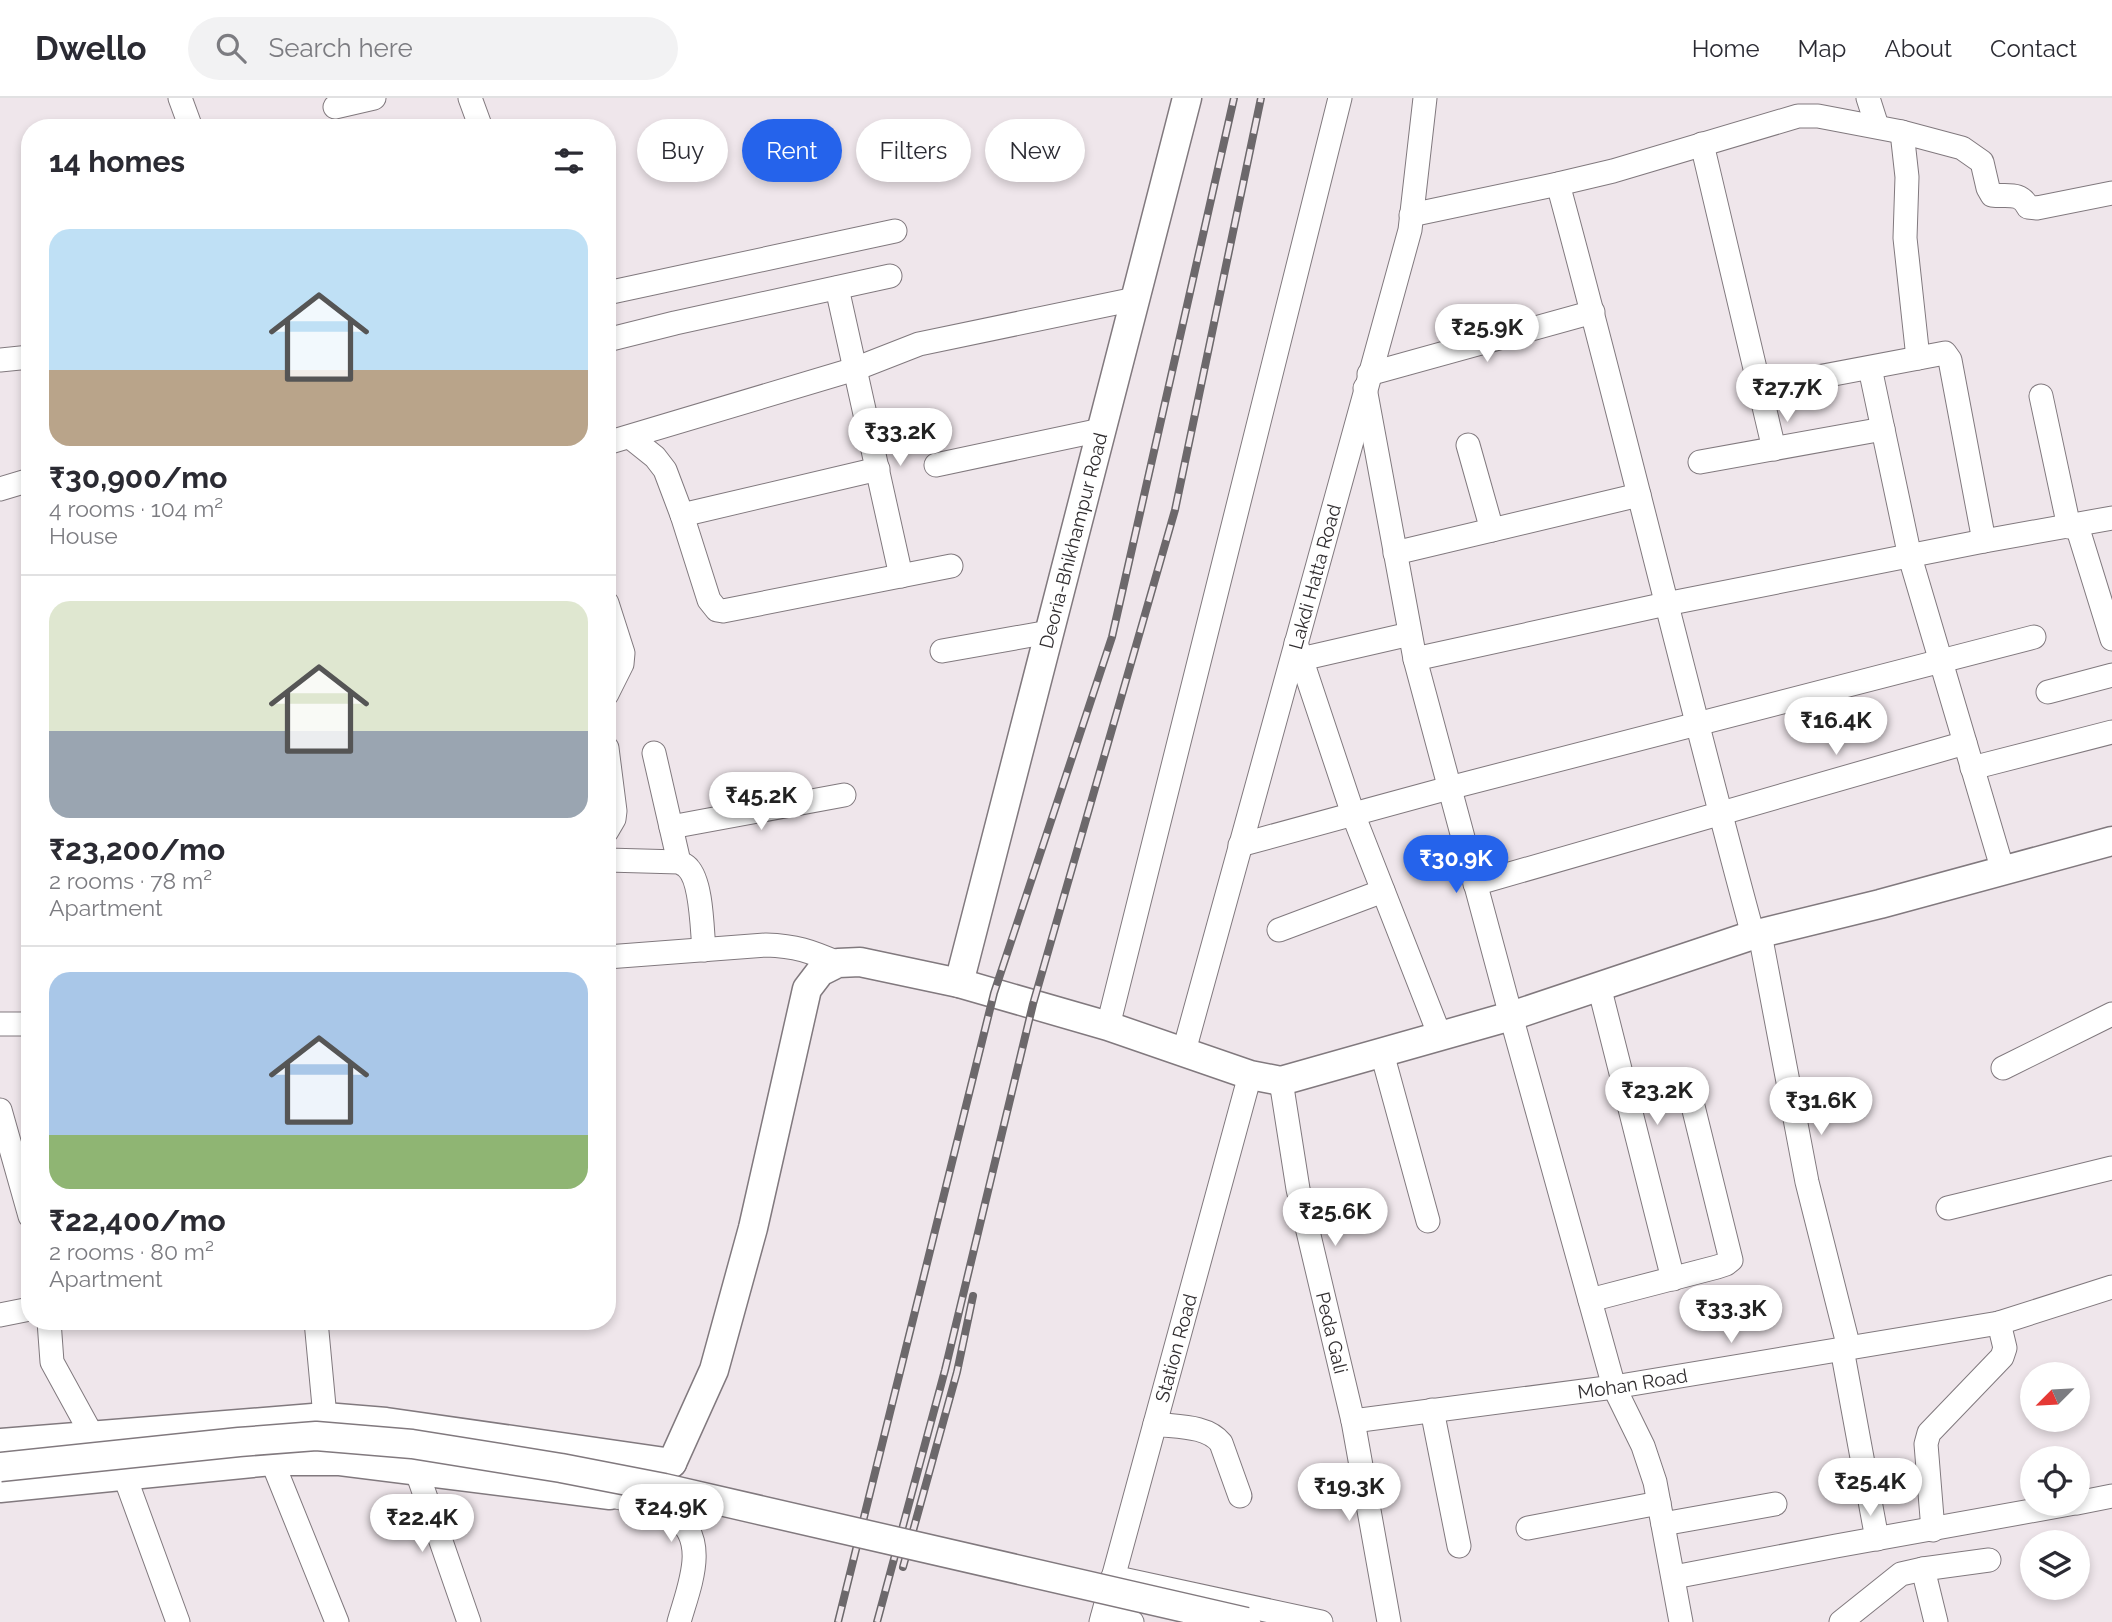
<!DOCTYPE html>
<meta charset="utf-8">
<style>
body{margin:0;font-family:Raleway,sans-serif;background:#f2f2f3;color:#2b2b33;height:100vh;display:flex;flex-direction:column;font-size:26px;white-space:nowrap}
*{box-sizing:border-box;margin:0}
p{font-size:23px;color:#7c7c81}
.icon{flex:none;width:38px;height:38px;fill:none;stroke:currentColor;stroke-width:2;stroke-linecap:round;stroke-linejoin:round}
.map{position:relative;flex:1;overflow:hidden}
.sheet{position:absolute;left:21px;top:21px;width:595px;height:1211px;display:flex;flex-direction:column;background:#fff;border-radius:28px;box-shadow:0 4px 10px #0003}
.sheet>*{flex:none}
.guide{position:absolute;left:637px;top:21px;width:665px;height:63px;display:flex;gap:14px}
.needle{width:46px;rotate:246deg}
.buttons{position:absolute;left:2020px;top:1264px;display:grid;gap:14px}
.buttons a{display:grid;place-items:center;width:70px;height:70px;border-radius:50%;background:#fff;box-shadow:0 4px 10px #0003;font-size:35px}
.price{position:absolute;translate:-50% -60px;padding:0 16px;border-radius:24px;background:#fff;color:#222;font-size:23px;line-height:46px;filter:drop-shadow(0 2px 4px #0008)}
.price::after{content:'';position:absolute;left:50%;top:42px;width:21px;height:16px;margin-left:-10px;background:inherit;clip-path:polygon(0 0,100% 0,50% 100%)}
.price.active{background:#2563eb;color:#fff}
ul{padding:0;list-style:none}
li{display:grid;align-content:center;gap:14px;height:371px;padding:0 28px}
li+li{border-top:2px solid #e1e1e2}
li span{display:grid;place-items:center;height:217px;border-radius:21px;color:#555}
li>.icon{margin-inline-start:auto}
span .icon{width:126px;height:126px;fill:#fffc;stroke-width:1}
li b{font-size:30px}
h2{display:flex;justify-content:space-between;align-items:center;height:84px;padding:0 28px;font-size:30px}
.pill{padding:0 24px;border-radius:32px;background:#fff;box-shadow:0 4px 10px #0003;font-size:24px;line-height:63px}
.pill.active{background:#2563eb;color:#fff}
header{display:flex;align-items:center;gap:42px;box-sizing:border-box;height:98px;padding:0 35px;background:#fff;border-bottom:2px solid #e1e1e2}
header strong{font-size:33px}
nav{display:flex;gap:38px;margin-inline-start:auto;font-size:24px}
.search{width:490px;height:63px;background:#f2f2f3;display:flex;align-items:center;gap:18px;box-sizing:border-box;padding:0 24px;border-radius:38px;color:#7c7c81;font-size:26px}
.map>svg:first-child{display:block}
</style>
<header>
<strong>Dwello</strong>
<div class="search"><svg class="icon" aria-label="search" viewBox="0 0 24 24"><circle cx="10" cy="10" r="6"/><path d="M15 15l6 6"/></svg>Search here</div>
<nav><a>Home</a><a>Map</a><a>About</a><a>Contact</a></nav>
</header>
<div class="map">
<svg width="2112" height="1524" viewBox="0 0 2112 1524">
<rect width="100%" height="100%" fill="#efe6eb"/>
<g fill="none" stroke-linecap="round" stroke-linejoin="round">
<g stroke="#81797e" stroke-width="25">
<g id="minor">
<path d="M 180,0 L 191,30"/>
<path d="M 470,0 L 481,30"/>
<path d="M 1868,0 L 1877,28"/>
<path d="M 335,9 L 374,0"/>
<path d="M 1902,34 L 1907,79 L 1905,140 L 1918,260"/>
<path d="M 1702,46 L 1774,351"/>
<path d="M 1558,86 C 1626,336 1685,588 1753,837"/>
<path d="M 1411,117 L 1558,86 L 1613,73 L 1798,18 L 1818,18 L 1902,34 L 1962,50 L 1982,64 L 1988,90 L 1992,97 C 2007,99 2020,93 2028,109 L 2037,110 L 2112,95"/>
<path d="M 837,190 L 901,478"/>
<path d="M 607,195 L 895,133"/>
<path d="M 607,242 L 675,225 L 890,178"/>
<path d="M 0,262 L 30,259"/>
<path d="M 1870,270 L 1910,459 L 2003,773"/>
<path d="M 1369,276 L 1593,214"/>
<path d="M 1365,290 L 1415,561 L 1511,918 L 1614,1289 L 1643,1348 L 1655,1384 L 1681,1524"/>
<path d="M 1760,290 L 1945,255 L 1950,262 L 1984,443"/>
<path d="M 2041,298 L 2069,429"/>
<path d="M 630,339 L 655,359 L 665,372 L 682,417 L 709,502 L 717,512 L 723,513 L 951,468"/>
<path d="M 607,345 L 855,271 L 919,246 L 1135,201"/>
<path d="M 1468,347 L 1492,432"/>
<path d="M 1700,364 L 1883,331"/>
<path d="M 936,367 L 1101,332"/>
<path d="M 0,391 L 30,382"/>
<path d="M 682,417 L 878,371"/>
<path d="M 2077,428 L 2112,541"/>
<path d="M 1395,455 L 1639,397"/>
<path d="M 607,505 L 623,555 L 622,566 L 607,596"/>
<path d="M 1296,545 L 1353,716 L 1440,938"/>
<path d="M 942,553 L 1049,534"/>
<path d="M 1301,561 L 1410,536"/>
<path d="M 1415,561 L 1666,506 L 1984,443 L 2112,420"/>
<path d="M 2048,594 L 2112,577"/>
<path d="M 607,650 L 615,713 L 614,721 L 607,733"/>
<path d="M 654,655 L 679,764"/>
<path d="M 1972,670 L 2112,634"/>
<path d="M 671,729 L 844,697"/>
<path d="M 1240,747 L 1449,690 L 2034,539"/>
<path d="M 607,762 L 679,764 C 682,766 686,767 688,770 C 702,784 702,832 704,852"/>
<path d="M 1475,786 L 1965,645"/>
<path d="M 1279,832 L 1383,793"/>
<path d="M 1760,836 L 1807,1084 L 1849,1250"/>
<path d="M 607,859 L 766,847 C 796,848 810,853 838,865"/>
<path d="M 1599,888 L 1673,1181"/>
<path d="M 0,926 L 30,926"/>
<path d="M 1108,928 L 1340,0"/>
<path id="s1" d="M 1184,953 L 1410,132 L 1425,0"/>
<path d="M 1382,955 L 1428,1123"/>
<path d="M 2003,970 L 2112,916"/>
<path id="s2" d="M 1281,983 L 1298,1091 L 1353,1323 L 1389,1524"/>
<path d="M 0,1012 L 30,1118"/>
<path d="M 1948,1110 L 2112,1070"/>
<path d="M 1590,1202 L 1717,1169 L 1726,1166 L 1731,1162 L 1688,988"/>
<path d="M 0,1217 L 30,1211"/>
<path d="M 49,1223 L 52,1264 L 92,1337"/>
<path d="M 316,1223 L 325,1319"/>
<path d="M 1842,1251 L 1877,1441"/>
<path d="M 1432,1312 L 1459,1448"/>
<path id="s3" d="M 1353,1323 L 1614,1289 L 1999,1225 L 2112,1189"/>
<path d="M 1155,1326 C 1176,1329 1207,1327 1221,1345 L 1240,1398"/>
<path d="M 272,1363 L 337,1524"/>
<path d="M 417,1374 L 469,1524"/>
<path d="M 125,1379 L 178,1524"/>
<path d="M 610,1397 C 625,1402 662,1409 673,1417 C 711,1441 688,1491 679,1524"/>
<path d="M 2077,1405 L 2112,1398"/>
<path d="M 1663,1426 L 1775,1406"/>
<path d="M 1528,1430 L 1659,1405"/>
<path d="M 1933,1432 L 1926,1346 L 1929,1335 L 2002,1259 L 2005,1250 L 1999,1225"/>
<path d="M 1923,1471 L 1936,1524"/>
<path d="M 1113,1479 L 1321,1524"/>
<path d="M 1674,1479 L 1836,1448 L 2075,1405"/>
<path d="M 1103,1518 L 1132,1524"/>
<path id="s4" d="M 1101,1524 L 1250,977"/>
<path d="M 1841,1524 L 1901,1476 L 1923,1471 L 1989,1462"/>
</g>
</g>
<g stroke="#81797e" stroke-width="31">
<g id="major">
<path id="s5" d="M 959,885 L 1187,0"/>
<path d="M 0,1345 L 325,1319 L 386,1324 L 672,1365"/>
<path d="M 0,1390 L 272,1363 L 340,1363 L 610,1397 L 628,1390 L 672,1365 L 714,1272 L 753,1130 L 807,891 L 820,874 L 838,865 L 860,864 L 959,885 L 1108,928 L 1250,977 L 1281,983 L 1511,918 L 1753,837 L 1880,806 L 2112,743"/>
</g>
</g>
<use href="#minor" stroke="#fff" stroke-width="23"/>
<use href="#major" stroke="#fff" stroke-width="28"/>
<g stroke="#6c686b" stroke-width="8">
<g id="rail">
<path d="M 903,1469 L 957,1274 L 973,1198"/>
<path d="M 838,1524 L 994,895 L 1112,539 L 1234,0"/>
<path d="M 877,1524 L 945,1272 L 1033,906 L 1175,412 L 1261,0"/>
</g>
</g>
<use href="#rail" stroke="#efe6eb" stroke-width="5" stroke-dasharray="16" stroke-linecap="butt"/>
<g stroke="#81797e" stroke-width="31" stroke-linecap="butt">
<path id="major-bridge" d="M 0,1369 L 239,1344 L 316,1338 L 412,1346 L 561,1370 L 664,1390 L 1246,1524"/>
</g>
<use href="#major-bridge" stroke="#fff" stroke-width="28"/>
</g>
<g text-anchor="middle" stroke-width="5" stroke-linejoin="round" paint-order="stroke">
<g font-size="19" fill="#312e30" stroke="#efe6eb">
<text dy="7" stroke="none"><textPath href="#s5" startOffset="457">Deoria-Bhikhampur Road</textPath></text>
<text dy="7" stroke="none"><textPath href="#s1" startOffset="492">Lakdi Hatta Road</textPath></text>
<text dy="7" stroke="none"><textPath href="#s2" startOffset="257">Peda Gali</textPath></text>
<text dy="7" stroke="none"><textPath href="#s4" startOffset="284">Station Road</textPath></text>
<text dy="7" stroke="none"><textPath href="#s3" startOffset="282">Mohan Road</textPath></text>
</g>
</g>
</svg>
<div class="buttons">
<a><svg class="needle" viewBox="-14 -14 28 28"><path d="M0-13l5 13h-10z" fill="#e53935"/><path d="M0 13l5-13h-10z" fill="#7c7c81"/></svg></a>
<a><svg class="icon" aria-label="locate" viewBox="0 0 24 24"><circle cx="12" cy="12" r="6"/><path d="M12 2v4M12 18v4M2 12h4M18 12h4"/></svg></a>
<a><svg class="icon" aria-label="layers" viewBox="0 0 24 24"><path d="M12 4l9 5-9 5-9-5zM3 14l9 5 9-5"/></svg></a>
</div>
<b class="price" style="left:1487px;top:266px">₹25.9K</b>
<b class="price" style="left:1787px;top:326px">₹27.7K</b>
<b class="price" style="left:900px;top:370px">₹33.2K</b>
<b class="price" style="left:1836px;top:659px">₹16.4K</b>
<b class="price" style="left:761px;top:734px">₹45.2K</b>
<b class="price active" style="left:1456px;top:797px">₹30.9K</b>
<b class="price" style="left:1657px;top:1029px">₹23.2K</b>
<b class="price" style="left:1821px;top:1039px">₹31.6K</b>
<b class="price" style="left:1335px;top:1150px">₹25.6K</b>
<b class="price" style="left:1731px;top:1247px">₹33.3K</b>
<b class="price" style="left:1870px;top:1420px">₹25.4K</b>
<b class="price" style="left:1349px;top:1425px">₹19.3K</b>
<b class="price" style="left:671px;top:1446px">₹24.9K</b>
<b class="price" style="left:422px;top:1456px">₹22.4K</b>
<div class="guide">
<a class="pill">Buy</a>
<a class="pill active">Rent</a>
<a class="pill">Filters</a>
<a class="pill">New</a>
</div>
<section class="sheet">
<h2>14 homes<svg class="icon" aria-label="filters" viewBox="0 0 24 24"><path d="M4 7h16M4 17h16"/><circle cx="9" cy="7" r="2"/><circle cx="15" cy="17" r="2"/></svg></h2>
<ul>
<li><span style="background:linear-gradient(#bfe0f5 65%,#b9a48a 0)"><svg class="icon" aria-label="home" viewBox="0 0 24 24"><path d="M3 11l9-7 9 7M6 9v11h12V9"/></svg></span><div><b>₹30,900/mo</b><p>4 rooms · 104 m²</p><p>House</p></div></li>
<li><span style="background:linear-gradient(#dfe7d0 60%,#9aa5b1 0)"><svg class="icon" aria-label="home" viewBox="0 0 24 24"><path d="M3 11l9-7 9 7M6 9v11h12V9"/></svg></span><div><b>₹23,200/mo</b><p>2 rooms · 78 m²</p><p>Apartment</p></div></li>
<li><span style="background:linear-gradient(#a9c7e8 75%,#8fb573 0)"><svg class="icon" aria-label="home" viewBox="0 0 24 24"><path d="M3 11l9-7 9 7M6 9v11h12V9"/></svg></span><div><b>₹22,400/mo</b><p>2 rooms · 80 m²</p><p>Apartment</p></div></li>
</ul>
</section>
</div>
